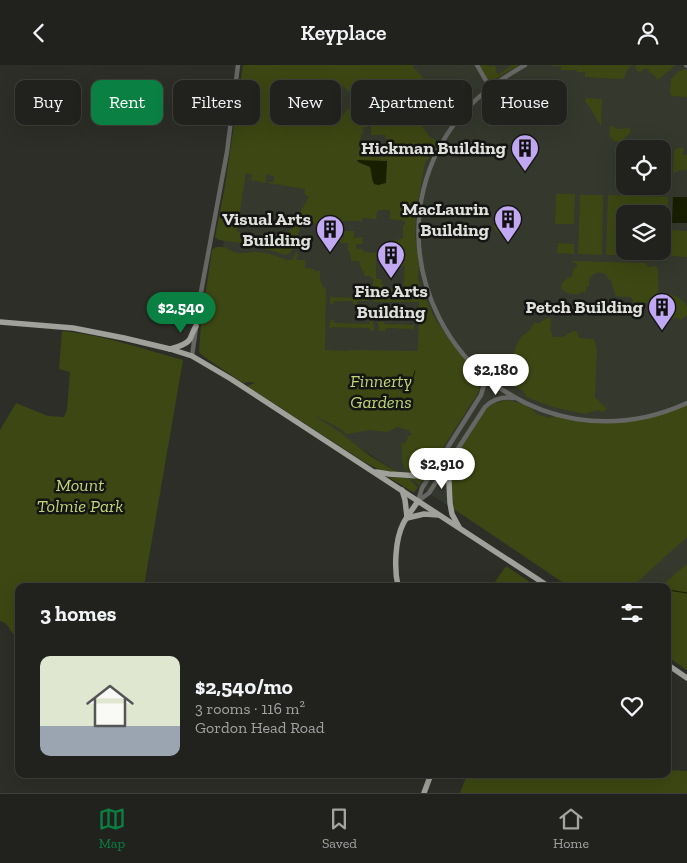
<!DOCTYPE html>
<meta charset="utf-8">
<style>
body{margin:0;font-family:"Zilla Slab",serif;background:#292a26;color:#f1f3f6;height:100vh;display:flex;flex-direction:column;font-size:19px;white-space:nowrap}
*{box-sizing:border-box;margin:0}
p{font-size:16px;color:#a2a4a4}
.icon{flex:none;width:28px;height:28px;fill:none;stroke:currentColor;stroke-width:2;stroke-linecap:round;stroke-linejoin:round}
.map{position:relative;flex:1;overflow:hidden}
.side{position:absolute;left:15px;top:518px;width:656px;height:195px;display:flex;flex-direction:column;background:#21221d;border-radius:10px;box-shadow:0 5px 20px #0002,0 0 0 1px #3e3f3b}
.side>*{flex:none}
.hud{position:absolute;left:15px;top:15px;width:658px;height:45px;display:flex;gap:10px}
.fabs{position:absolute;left:616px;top:75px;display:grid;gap:10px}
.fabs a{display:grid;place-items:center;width:55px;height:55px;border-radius:10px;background:#21221d;box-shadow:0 5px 20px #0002,0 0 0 1px #3e3f3b;font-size:25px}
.price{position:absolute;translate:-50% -42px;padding:0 11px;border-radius:18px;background:#fff;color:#222;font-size:16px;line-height:32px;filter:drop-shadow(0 1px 2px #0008)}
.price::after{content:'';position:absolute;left:50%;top:30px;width:15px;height:11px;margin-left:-8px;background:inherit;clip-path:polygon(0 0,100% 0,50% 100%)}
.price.current{background:#0b8043;color:#fff}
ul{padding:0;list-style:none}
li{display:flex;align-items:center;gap:15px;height:125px;padding:0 25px}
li+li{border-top:1px solid #3e3f3b}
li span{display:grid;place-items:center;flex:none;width:140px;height:100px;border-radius:10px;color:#555}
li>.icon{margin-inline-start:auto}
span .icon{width:60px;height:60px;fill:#fffc;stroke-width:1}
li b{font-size:21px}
h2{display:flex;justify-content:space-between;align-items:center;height:60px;padding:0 25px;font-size:21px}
.chip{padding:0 18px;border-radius:10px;background:#21221d;box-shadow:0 5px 20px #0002,0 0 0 1px #3e3f3b;font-size:18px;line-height:45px}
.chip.current{background:#0b8043;color:#fff}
header{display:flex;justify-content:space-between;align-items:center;height:65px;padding:0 25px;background:#21221d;font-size:22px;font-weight:600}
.menu{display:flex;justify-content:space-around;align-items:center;height:70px;border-top:1px solid #3e3f3b;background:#21221d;font-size:14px;color:#a2a4a4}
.menu a{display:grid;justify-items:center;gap:2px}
.menu .current{color:#0b8043}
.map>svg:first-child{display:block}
</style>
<header><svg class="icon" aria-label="back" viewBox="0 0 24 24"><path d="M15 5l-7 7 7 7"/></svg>Keyplace<svg class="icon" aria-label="person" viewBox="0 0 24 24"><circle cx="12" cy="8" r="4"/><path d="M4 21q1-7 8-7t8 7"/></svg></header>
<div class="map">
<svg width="687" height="728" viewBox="0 0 687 728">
<rect width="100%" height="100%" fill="#2c2e27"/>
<path fill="#35382c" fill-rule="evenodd" d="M 255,0 L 687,0 L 687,605 L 668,592 L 668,521 L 570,521 L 242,305 L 212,244 ZM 625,84 L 662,84 L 662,121 L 625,121 ZM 625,149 L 662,149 L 662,186 L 625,186 Z"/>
<g fill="#3d4713" fill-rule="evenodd">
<path d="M 243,0 L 413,0 L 413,2 C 419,8 425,13 425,22 L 420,25 L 416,23 L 412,27 L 413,28 L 412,30 L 412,36 L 416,40 L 419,40 L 421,45 L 417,48 L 417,54 L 430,72 L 435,75 L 437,79 L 432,89 L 425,98 L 417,141 L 415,170 L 419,201 L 418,210 L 419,219 L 422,224 L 423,227 L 434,252 L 456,284 L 478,308 L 480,312 L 480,318 L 479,325 L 474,334 L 419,420 C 414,414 405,407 403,399 C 401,392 403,385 401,378 L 404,379 L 409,371 L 412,369 L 408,365 L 397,362 L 387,367 L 370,365 L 346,369 L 341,364 L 312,349 L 341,368 L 370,391 L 397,407 L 382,406 L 366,398 L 247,321 L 255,318 L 249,317 L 243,318 L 203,291 L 199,287 L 201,259 L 212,185 C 220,177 229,186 237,188 C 243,189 248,187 253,187 C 259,187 267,188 273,190 C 281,192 282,195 292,195 L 296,187 L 298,189 L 296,195 L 305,195 L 305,203 L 314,204 L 314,206 L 320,206 C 320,215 320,219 326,225 L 325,285 L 348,286 L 350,285 L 418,286 L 419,237 L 373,237 L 373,215 L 370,211 L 365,211 C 364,206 360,202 359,196 L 351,196 L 351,190 L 350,190 L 350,186 L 348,186 L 348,178 L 340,178 L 340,173 L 344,172 L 344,166 L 354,166 L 354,173 L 362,172 L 363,179 L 356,179 L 356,184 L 363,184 L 363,186 L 370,188 L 378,187 C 374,194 377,205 376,214 L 382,214 L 381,219 L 383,219 L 383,223 L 398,224 L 398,228 L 403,228 L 405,201 L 388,200 L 388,203 L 382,203 C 391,193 385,193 382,183 L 393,182 L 394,176 L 403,173 L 403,160 L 405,160 L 405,156 L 390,154 L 390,148 L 389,145 L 378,145 L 376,149 L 377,154 L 362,153 L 362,156 L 343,156 L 339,161 L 308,158 L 303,156 L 293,182 L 290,188 L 285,190 L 255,180 L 219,175 L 215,172 L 225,121 ZM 341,20 L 358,34 L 336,57 L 320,42 ZM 368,61 L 371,61 L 371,70 L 386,70 L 385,92 L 370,92 L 370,87 L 360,86 L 361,69 L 363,69 L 363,62 L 368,62 ZM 246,108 L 252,110 L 251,115 L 266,118 L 266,109 L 274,111 L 274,117 L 268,117 L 268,118 L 305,124 L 304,129 L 309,132 L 283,177 L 240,171 L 240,167 L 237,166 Z"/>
<path d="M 480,0 L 488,0 L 489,2 L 494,0 L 496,3 L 496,7 L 499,9 L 512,0 L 519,0 L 497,13 L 491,15 L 487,13 Z"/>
<path d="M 552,0 L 633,0 L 629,2 L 623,14 L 585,12 L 585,7 L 577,7 L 577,5 L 561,5 L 561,1 L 552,1 Z"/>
<path d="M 636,0 L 675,0 L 658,15 L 654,10 L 649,7 L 648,4 L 643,4 L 640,8 L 635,3 Z"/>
<path d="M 684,4 L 687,5 L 687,32 L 672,31 L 670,28 L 671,14 L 679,6 Z"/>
<path d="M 586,33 L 602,34 L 601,61 L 589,41 L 585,37 Z"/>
<path d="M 610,61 L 613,61 L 614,63 C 620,65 624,63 630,63 L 630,68 L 619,78 L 617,76 L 614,76 L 609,70 Z"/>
<path d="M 676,83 L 684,83 L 683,90 L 687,90 L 687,103 L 686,105 L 678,105 L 678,107 L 674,107 L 673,109 L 674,86 L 676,85 Z"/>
<path d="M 556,129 L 575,129 L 574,159 L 555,159 Z"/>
<path d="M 580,130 L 603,130 L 602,190 L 578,189 Z"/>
<path d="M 608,130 L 668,132 L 666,191 L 606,190 ZM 625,149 L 662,149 L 662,186 L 625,186 Z"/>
<circle cx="501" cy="161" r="7"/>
<path d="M 672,165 L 687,166 L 687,192 L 671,191 Z"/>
<path d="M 558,178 L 574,179 L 574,189 L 557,188 Z"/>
<path d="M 571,196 L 645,198 L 648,202 L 656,201 L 658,203 L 658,228 L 655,229 L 655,232 L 651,232 L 649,237 L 638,240 L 634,239 L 632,233 C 627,230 621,234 615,230 L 615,228 L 612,221 L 612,216 L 608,214 L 606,210 C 599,205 594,208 589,214 L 589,221 L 586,222 L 586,226 L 585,228 L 582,227 L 578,229 C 575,229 568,229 565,227 C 556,221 566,213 572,211 L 573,205 L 577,201 L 577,199 Z"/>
<path d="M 662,227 C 670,229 685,233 687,242 C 687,245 687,248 687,250 L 680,255 L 678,253 L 669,254 L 662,252 L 661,249 L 666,246 C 660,241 662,236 661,228 Z"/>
<path d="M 330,230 L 331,232 L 369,233 L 369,236 L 357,236 L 357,240 L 353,239 L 353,236 L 334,236 L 334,239 L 330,239 Z"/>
<path d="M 547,253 L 551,254 L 550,264 L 553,272 L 561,272 L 566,271 L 567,269 L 574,266 L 577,267 L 579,273 L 594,274 L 597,285 L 595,332 L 607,344 L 603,347 L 598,345 L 585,349 L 553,342 L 526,332 C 523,321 516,325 509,318 C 507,315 506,310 504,305 L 513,290 L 516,281 L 521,272 L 530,265 L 531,262 L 534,258 L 539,258 Z"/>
<path d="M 331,255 L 334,255 L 334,258 L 369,259 L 370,256 L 373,256 L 374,265 L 373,266 L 370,266 L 369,263 L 332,262 L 330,264 L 329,262 Z"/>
<path d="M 378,257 L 384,257 L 384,259 L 413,260 L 413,258 L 414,259 L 414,265 L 413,266 L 413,264 L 386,263 L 385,266 L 379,266 Z"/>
<path d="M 62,266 C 104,270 143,284 183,295 L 144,521 L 19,521 L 19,570 C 8,570 12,559 0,556 L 0,365 L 16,338 L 48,351 L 64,352 L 67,345 L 70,307 L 59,304 Z"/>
<path d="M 507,335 L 520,338 L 532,344 L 537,349 L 549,353 L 554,351 L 583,357 L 605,358 L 638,355 L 687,340 L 687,472 L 633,521 L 568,521 L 454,444 L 450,410 L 454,394 L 487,343 L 495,338 Z"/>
<path d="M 388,412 L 408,413 L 418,422 L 415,427 L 413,427 Z"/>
<path d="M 687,499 L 687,605 L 668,592 L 668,521 L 661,521 Z"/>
<path d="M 506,501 L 534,520 L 536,521 L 492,521 Z"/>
<path d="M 668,705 L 687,706 L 687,728 L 460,728 L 467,709 L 668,709 Z"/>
</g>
<g fill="#181e00">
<path d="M 357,95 L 387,96 L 386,118 L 378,120 L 374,119 C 371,113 372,107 370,102 L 358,97 Z"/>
<path d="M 673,132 L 687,132 L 687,158 L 672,158 Z"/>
</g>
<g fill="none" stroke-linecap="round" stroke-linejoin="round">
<g stroke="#181e00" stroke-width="1">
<path d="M 414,315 L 413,313 L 415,306"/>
<path d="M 668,525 L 687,528"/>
</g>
<g stroke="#666764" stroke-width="4.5">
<path d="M 477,0 L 485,14 L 491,22"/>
<path d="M 525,0 C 487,22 460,44 439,83 C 381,196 452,333 576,354 C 614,360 652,354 687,338"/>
<path d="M 686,0 L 687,1"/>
<path d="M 192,291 L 201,227 L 227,87 L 238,0"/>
<path d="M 418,436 L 429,428 L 485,342 C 493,334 502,331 514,333"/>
<path d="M 418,436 L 422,423 L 481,330 L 484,320 L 481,308"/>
</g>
<g stroke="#9fa19a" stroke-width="5.5">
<path d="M 0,257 L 73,263 L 124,273 L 170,284 L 192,291 L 231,314 L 548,521"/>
<path d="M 170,284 C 177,282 186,280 190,274 C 192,270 193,266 196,261"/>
<path d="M 448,398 L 450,438 L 452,449 L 459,462"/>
<path d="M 376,407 L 389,409 L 419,411 L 435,402"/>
<path d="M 402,425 L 405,435 L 407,452"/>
<path d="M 407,453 L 424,449 L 438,450"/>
<path d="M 398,521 C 394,504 395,475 403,459 C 407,451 413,444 418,436"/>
<path d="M 668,600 L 687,613"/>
<path d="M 424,728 L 431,709"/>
</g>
</g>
<defs>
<g id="building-pin" transform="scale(1.4375)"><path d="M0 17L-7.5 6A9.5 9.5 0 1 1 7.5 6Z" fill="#c1a8f3" stroke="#151613"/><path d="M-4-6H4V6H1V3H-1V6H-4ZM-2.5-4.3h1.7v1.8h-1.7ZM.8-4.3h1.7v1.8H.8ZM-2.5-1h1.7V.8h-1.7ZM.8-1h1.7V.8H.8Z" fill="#111"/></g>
</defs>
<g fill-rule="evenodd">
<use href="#building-pin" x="525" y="83"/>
<use href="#building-pin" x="508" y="154"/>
<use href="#building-pin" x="330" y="164"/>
<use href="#building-pin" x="391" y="190"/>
<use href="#building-pin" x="662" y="242"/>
</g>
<g text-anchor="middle" stroke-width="5" stroke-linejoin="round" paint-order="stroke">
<g font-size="18" font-weight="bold" fill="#dfe1dc" stroke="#151613" text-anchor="end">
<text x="506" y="89">Hickman Building</text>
<text x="489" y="150">MacLaurin<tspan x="489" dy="21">Building</tspan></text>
<text x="311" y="160">Visual Arts<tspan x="311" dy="21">Building</tspan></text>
<text x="391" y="232" text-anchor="middle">Fine Arts<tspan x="391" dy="21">Building</tspan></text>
<text x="643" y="248">Petch Building</text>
</g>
<g font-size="18" font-style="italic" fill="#c0d479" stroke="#151613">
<text x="381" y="322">Finnerty<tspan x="381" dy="21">Gardens</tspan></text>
<text x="80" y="426">Mount<tspan x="80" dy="21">Tolmie Park</tspan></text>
</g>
</g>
</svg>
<div class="fabs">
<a><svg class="icon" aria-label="locate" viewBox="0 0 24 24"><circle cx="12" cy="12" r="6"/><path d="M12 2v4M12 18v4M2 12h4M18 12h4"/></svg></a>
<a><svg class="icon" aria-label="layers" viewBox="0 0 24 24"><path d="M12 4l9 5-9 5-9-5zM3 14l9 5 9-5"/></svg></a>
</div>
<b class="price current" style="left:181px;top:269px">$2,540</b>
<b class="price" style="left:496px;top:331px">$2,180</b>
<b class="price" style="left:442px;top:425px">$2,910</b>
<div class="hud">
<a class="chip">Buy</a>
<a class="chip current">Rent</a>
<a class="chip">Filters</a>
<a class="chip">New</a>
<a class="chip">Apartment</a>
<a class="chip">House</a>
</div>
<section class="side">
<h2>3 homes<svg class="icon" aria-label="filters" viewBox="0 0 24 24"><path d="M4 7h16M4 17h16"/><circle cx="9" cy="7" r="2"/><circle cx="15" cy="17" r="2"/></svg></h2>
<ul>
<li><span style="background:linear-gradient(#dfe7d0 70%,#9aa5b1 0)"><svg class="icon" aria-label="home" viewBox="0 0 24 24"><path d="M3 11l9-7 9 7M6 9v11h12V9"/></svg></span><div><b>$2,540/mo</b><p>3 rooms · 116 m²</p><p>Gordon Head Road</p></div><svg class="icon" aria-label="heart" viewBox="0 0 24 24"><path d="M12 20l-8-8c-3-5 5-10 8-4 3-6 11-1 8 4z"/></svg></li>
</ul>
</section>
</div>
<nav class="menu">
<a class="current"><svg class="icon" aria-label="map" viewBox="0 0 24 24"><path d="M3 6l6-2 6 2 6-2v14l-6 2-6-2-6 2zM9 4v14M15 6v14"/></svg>Map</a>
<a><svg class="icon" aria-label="saved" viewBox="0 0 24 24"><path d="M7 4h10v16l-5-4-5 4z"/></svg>Saved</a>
<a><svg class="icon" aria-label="home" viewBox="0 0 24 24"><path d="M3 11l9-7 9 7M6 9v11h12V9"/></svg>Home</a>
</nav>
